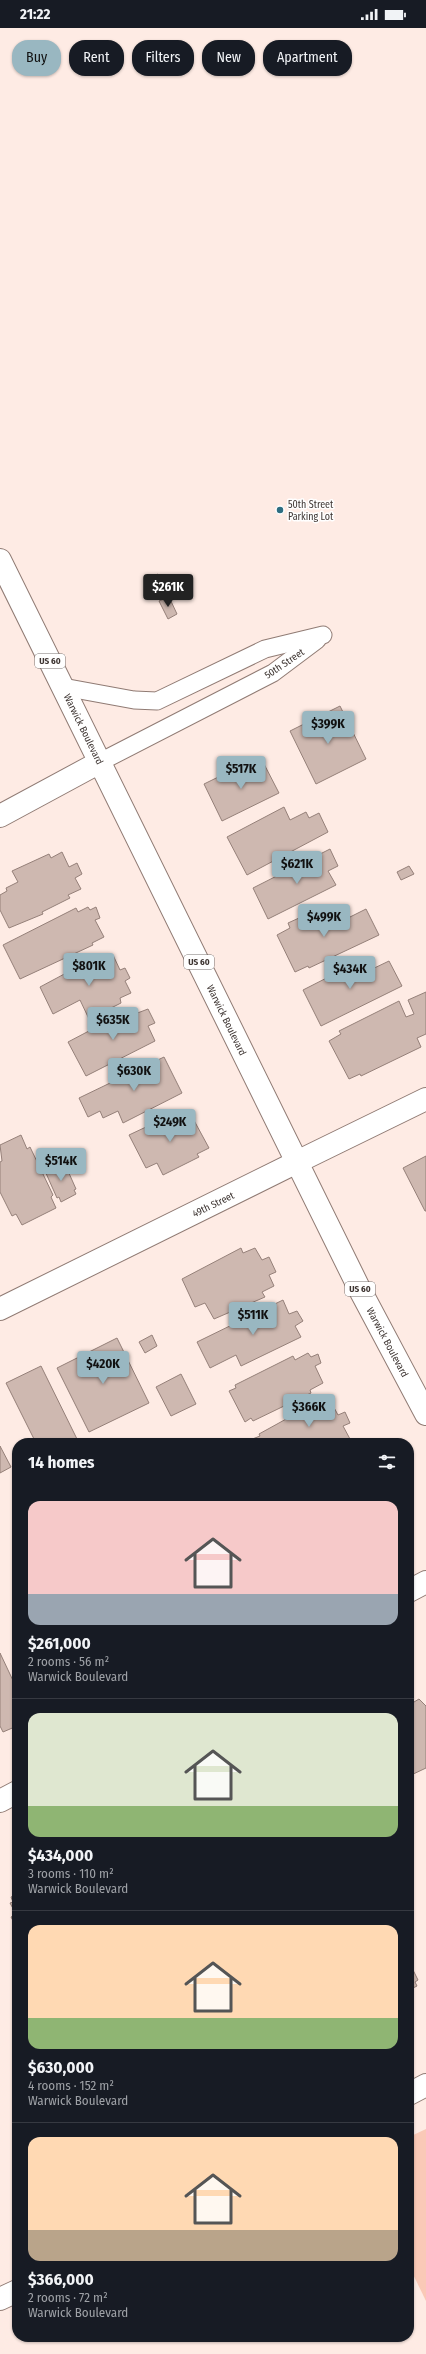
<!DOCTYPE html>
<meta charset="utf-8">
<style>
body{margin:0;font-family:"Fira Sans Condensed",sans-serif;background:#242831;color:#f1f3f6;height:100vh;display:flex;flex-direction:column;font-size:15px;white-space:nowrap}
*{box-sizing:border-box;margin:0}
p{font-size:13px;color:#9ea1a6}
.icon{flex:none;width:22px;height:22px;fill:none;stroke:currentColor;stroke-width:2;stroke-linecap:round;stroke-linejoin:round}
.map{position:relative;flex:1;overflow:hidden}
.drawer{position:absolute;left:12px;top:1410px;width:402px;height:904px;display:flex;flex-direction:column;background:#171b24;border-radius:16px;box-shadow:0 1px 3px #0004}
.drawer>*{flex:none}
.banner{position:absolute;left:12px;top:12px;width:402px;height:36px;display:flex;gap:8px}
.price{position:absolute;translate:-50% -34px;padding:0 9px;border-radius:4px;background:#99b7c1;color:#111;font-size:13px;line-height:26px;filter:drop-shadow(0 1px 2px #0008)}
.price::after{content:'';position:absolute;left:50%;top:24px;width:12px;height:9px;margin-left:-6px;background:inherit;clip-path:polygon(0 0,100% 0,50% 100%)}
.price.on{background:#222;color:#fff}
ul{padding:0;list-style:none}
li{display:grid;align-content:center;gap:8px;height:212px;padding:0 16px}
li+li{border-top:1px solid #363941}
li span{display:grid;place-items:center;height:124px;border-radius:12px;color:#555}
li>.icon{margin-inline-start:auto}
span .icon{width:72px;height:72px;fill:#fffc;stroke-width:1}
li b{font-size:17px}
h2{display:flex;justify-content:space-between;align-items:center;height:48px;padding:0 16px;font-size:17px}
.chip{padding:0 14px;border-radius:16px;background:#171b24;box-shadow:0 1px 3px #0004;font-size:14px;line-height:36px}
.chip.on{background:#99b7c1;color:#111}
.status{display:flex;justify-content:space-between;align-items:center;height:28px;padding:0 20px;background:#171b24;direction:ltr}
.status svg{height:11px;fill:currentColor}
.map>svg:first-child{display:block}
</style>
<div class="status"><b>21:22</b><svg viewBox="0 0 49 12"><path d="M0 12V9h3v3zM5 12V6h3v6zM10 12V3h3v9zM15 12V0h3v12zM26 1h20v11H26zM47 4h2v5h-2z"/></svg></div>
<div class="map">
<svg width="426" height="2326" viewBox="0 0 426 2326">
<rect width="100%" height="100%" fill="#feebe4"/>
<path fill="#fac9b7" d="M 426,2101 L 426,2273 L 409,2238 L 409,2109 Z"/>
<g fill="#ceb8b0" stroke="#958079">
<path d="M 158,546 L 167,564 L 157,569 L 149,551 Z"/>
<path d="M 169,569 L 177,586 L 168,591 L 159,573 Z"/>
<path d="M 340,678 L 366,731 L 316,756 L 290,703 Z"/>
<path d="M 249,734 L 252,741 L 263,734 L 279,765 L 222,793 L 204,756 Z"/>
<path d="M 284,779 L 290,792 L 306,784 L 309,790 L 319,785 L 328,804 L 247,847 L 227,809 Z"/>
<path d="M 330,821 L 338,838 L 328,843 L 336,857 L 268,891 L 253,860 Z"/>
<path d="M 62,824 L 69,839 L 77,835 L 82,846 L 75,850 L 81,861 L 68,867 L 70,870 L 42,884 L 43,886 L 9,900 L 0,882 L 0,867 L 7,863 L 6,860 L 18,854 L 12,843 L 49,826 L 51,830 Z"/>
<path d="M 409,838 L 414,846 L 401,852 L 397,844 Z"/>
<path d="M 88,879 L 90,882 L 96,879 L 100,890 L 95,892 L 104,909 L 92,915 L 93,917 L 20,951 L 3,917 L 76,880 L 78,884 Z"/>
<path d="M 319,881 L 328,900 L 366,881 L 379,907 L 309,940 L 308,938 L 295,944 L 277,907 L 290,900 L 288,895 Z"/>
<path d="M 113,927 L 120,942 L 125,940 L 130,950 L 125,953 L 131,965 L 120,970 L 121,975 L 89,991 L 80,972 L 53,986 L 40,959 L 98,928 L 101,933 Z"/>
<path d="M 360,933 L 366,944 L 389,933 L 402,958 L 321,998 L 303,962 Z"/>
<path d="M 426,964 L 426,1006 L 417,1010 L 421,1019 L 361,1048 L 360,1046 L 349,1051 L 329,1013 L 341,1006 L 339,1003 L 399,973 L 406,989 L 414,986 L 408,972 Z"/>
<path d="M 148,981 L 155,995 L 148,998 L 155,1013 L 86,1048 L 68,1014 L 125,984 L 127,989 Z"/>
<path d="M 164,1029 L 182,1065 L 123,1095 L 118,1083 L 103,1090 L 100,1083 L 88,1089 L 79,1070 Z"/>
<path d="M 190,1085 L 209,1120 L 197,1126 L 199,1129 L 163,1147 L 157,1135 L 146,1140 L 129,1107 L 146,1099 L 147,1102 L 177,1087 L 179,1091 Z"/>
<path d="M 21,1107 L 27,1121 L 30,1119 L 53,1167 L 51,1169 L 56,1180 L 22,1197 L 16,1186 L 12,1188 L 0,1164 L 0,1134 L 2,1133 L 0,1117 Z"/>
<path d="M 426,1128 L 426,1183 L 425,1183 L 403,1140 Z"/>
<path d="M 64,1134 L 76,1161 L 74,1162 L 76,1166 L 61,1174 L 59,1169 L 57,1170 L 45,1143 Z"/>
<path d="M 241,1220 L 243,1225 L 255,1220 L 262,1232 L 269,1229 L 276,1244 L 269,1247 L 274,1258 L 262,1264 L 265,1269 L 214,1291 L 205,1275 L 195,1279 L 182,1251 Z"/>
<path d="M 283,1272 L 289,1286 L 297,1283 L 303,1293 L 295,1298 L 301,1309 L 241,1338 L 236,1327 L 210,1340 L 197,1314 Z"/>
<path d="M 152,1307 L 157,1318 L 145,1325 L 139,1314 Z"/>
<path d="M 117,1310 L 149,1375 L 89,1404 L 57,1340 Z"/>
<path d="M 308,1325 L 311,1329 L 318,1326 L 321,1335 L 315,1338 L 323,1355 L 310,1362 L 311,1365 L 253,1393 L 251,1390 L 245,1394 L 229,1363 L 236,1360 L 235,1357 L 293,1328 L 295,1332 Z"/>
<path d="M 41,1338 L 77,1411 L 68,1415 L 36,1415 L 6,1355 Z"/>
<path d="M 181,1346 L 196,1376 L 171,1388 L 156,1359 Z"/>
<path d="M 317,1374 L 319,1380 L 331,1374 L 338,1387 L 345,1384 L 350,1395 L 343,1398 L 350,1411 L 341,1415 L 251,1415 L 250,1412 L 260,1408 L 259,1406 Z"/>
<path d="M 0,1418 L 11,1439 L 0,1445 Z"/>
<path d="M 0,1625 L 17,1661 L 17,1698 L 3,1704 L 0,1698 Z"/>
<path d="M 419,1671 L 426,1678 L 426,1740 L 409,1748 L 409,1677 Z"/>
<path d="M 17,1866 L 17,1900 L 11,1889 L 16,1886 L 10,1875 L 13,1874 L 11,1869 Z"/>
<path d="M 409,1934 L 418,1952 L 415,1954 L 417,1958 L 409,1962 Z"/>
</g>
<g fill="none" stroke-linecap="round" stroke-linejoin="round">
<g stroke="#907b74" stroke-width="19">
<g id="service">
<path d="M 63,659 L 134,672 L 157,673 L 265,621 L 323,607"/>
<path d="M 100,734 L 273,645 L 317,612"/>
</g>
</g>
<g stroke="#907b74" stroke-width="24">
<g id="minor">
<path d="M 297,1134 L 426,1071"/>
<path d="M 409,1563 L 426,1554"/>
<path d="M 0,1773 L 17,1764"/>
<path d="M 409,2066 L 426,2057"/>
<path d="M 0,2271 L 17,2263"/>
</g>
</g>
<g stroke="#907b74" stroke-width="24">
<g id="tertiary">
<path d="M 0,788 L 100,734"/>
<path d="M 0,1281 L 297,1134"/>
</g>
</g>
<g stroke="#907b74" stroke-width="24">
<path id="primary" d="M 0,532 L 359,1260 L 426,1386"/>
</g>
<use href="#service" stroke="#fff" stroke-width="17"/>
<use href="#minor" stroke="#fff" stroke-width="22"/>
<use href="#tertiary" stroke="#fff" stroke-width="22"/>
<use href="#primary" stroke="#fff" stroke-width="22"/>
</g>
<circle fill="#2d6d81" stroke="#fff" stroke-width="1.5" cx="280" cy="482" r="4"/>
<g text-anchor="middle" stroke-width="3" stroke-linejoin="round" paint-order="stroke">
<g fill="#fff" stroke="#77716f" stroke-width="1">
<rect x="35" y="626" width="30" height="14" rx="3"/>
<rect x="184" y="927" width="30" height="14" rx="3"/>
<rect x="345" y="1254" width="30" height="14" rx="3"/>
</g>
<g font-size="9" font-weight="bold" fill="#3d3431">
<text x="50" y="636">US 60</text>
<text x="199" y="937">US 60</text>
<text x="360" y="1264">US 60</text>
</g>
<g font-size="10" fill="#3d3431" stroke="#fff" text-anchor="start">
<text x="288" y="480">50th Street<tspan x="288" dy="12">Parking Lot</tspan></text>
</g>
<g font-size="10" fill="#3d3431" stroke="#fff">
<text transform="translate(284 635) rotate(-34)" y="4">50th Street</text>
<text transform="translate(84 701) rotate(64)" y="4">Warwick Boulevard</text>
<text transform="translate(227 992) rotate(64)" y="4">Warwick Boulevard</text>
<text transform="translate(213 1176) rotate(-26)" y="4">49th Street</text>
<text transform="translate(388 1314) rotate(62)" y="4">Warwick Boulevard</text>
</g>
</g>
</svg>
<b class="price on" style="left:168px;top:580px">$261K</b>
<b class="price" style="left:328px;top:717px">$399K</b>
<b class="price" style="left:241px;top:762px">$517K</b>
<b class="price" style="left:297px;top:857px">$621K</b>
<b class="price" style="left:324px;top:910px">$499K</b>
<b class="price" style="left:89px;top:959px">$801K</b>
<b class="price" style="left:350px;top:962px">$434K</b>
<b class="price" style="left:113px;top:1013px">$635K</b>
<b class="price" style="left:134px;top:1064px">$630K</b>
<b class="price" style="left:170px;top:1115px">$249K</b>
<b class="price" style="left:61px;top:1154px">$514K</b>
<b class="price" style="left:253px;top:1308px">$511K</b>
<b class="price" style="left:103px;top:1357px">$420K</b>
<b class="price" style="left:309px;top:1400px">$366K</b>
<div class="banner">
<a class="chip on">Buy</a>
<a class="chip">Rent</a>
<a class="chip">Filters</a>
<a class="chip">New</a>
<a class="chip">Apartment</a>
</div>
<section class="drawer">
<h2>14 homes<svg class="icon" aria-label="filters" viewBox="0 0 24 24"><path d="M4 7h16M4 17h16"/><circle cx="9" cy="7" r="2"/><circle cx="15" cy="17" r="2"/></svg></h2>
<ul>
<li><span style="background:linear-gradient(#f6c9c9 75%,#9aa5b1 0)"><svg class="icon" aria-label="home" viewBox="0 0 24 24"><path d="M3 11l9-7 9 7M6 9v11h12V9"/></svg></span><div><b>$261,000</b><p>2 rooms · 56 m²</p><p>Warwick Boulevard</p></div></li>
<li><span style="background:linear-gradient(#dfe7d0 75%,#8fb573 0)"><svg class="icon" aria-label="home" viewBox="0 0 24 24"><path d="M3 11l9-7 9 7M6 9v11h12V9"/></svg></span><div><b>$434,000</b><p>3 rooms · 110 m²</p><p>Warwick Boulevard</p></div></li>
<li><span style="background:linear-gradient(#ffd9b3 75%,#8fb573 0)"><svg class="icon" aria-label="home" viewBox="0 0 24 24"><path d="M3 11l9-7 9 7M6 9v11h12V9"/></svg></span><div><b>$630,000</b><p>4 rooms · 152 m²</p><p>Warwick Boulevard</p></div></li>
<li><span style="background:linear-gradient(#ffd9b3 75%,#b9a48a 0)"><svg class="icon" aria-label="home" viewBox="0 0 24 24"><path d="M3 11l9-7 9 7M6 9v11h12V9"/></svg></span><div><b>$366,000</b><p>2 rooms · 72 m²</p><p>Warwick Boulevard</p></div></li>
</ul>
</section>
</div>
